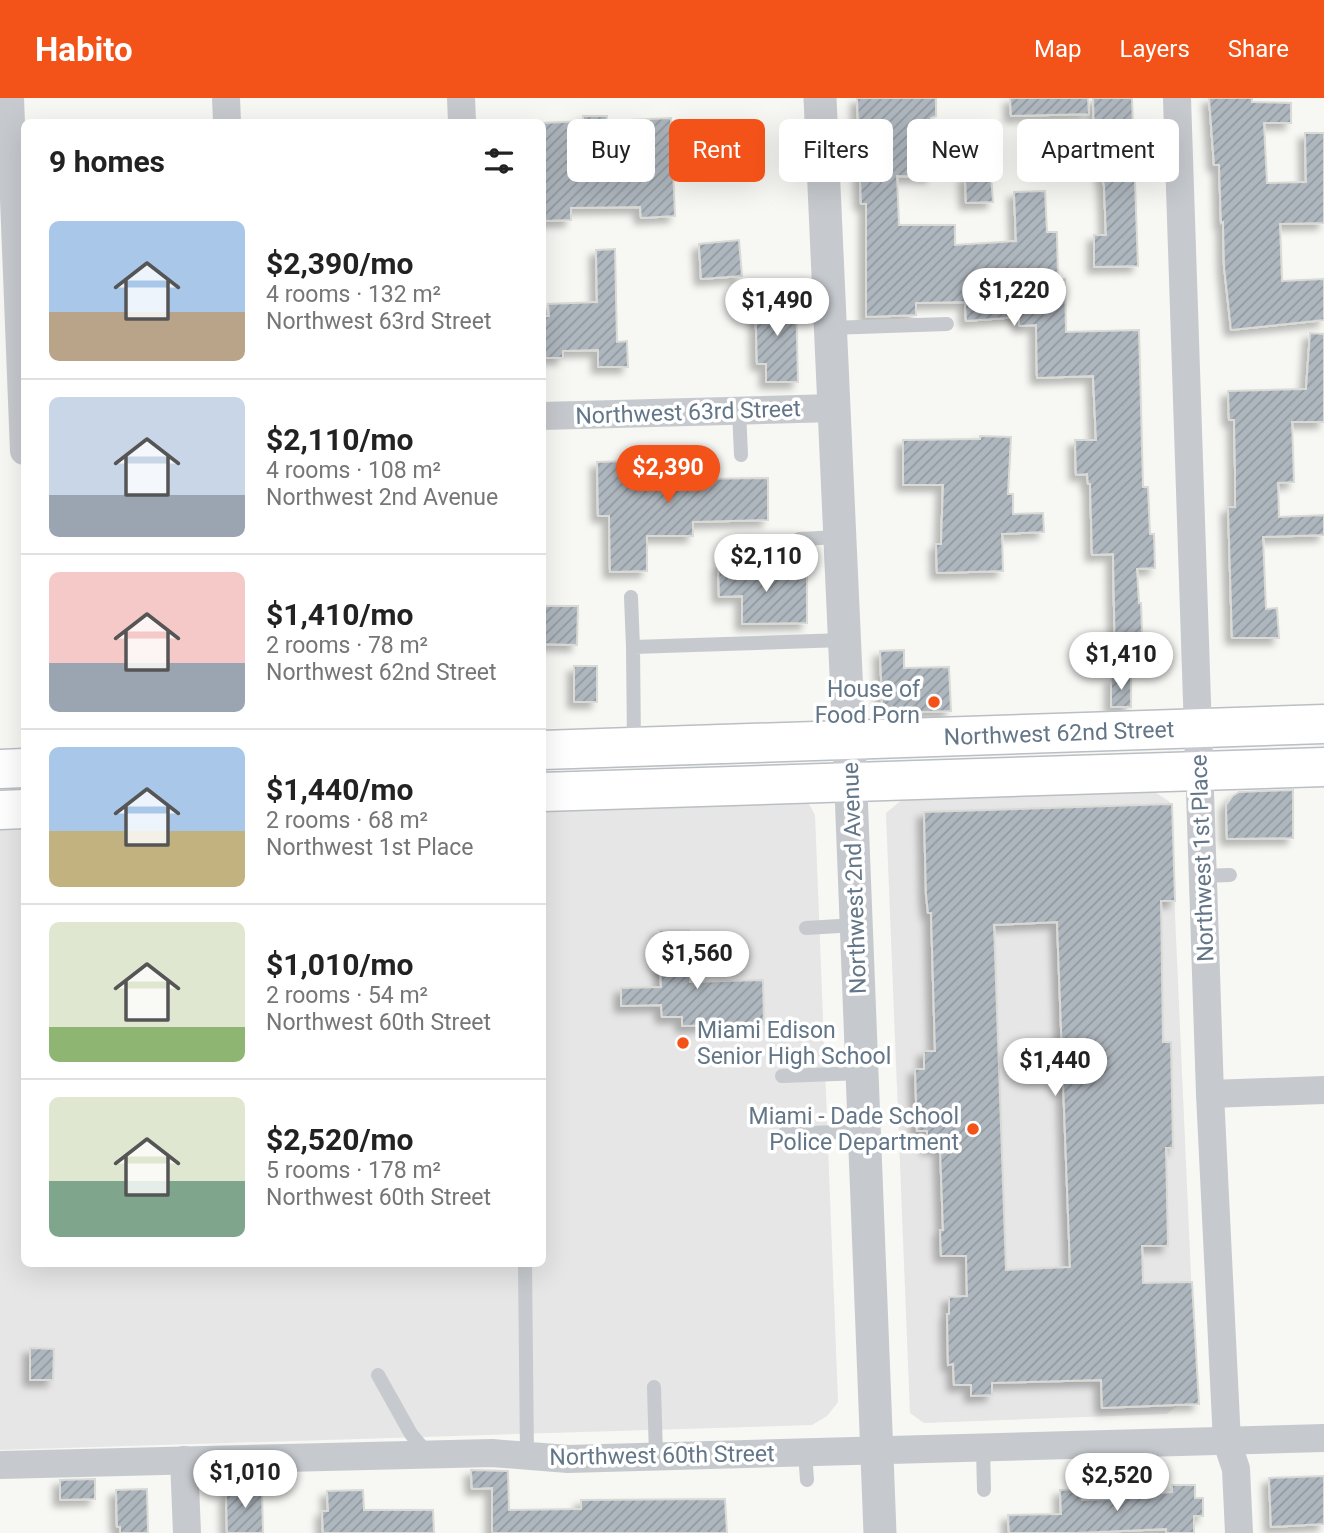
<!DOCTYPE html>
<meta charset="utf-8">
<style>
body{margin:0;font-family:Roboto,sans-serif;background:#f2f2f2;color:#222;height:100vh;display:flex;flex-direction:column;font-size:26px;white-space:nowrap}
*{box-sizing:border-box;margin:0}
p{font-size:23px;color:#767676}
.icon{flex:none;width:38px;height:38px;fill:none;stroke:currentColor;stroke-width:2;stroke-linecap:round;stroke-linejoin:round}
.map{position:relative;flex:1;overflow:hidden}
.drawer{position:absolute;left:21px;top:21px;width:525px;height:1148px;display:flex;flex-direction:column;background:#fff;border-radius:10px;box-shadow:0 7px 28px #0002}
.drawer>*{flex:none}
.top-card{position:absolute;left:567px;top:21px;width:651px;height:63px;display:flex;gap:14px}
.price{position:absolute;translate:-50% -60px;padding:0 16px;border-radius:24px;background:#fff;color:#222;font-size:23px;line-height:46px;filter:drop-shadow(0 2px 4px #0008)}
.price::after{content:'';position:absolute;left:50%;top:42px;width:21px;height:16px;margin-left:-10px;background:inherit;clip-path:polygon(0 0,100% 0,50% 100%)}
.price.selected{background:#f35218;color:#fff}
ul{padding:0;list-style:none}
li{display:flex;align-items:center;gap:21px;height:175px;padding:0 28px}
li+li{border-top:2px solid #e0e0e0}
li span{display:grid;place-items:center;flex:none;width:196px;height:140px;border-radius:10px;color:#555}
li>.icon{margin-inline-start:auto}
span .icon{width:84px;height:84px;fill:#fffc;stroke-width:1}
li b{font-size:30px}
h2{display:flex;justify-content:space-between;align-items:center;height:84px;padding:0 28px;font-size:30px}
.pill{padding:0 24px;border-radius:10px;background:#fff;box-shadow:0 7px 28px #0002;font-size:24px;line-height:63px}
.pill.selected{background:#f35218;color:#fff}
header{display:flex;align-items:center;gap:42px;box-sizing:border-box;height:98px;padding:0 35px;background:#f35218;color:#fff}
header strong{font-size:33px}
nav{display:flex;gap:38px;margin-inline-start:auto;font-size:24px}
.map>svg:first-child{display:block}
</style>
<header>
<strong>Habito</strong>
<nav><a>Map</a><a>Layers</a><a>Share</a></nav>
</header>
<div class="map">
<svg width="1324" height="1435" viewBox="0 0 1324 1435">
<defs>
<pattern id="building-hatch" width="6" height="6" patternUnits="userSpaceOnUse" patternTransform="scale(1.75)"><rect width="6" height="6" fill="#afb7be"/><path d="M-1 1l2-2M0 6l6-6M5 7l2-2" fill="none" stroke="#9299a0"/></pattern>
<filter id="shadow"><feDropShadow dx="-6" dy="6" stdDeviation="3.5" flood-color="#0004"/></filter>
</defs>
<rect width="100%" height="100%" fill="#f7f7f4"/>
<g fill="#e5e6e5">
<path d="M 1155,694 L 1170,704 L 1196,1292 L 1167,1316 L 924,1325 L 910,1315 L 886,715 L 903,701 Z"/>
<path d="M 808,704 L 815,717 L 838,1304 L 827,1318 L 812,1327 L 0,1352 L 0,725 L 24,724 L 24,1166 L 542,1166 L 543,705 Z"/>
</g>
<g fill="url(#building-hatch)" stroke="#d9d9d6" stroke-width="2" fill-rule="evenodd" filter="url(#shadow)">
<path d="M 857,0 L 936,0 L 936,18 L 931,20 L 932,79 L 897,78 L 899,127 L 955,127 L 955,147 L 1016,143 L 1014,94 L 1045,93 L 1047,134 L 1057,134 L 1058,182 L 1065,181 L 1066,234 L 1139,232 L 1143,389 L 1148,389 L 1150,436 L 1154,436 L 1155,470 L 1137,471 L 1139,505 L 1141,505 L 1143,561 L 1115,562 L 1113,456 L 1092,457 L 1090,386 L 1088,386 L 1087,376 L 1076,377 L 1075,342 L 1096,342 L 1093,278 L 1037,280 L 1036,227 L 1019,228 L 1019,219 L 966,223 L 965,204 L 916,205 L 916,217 L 866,219 L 866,106 L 861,106 Z"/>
<path d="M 1010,0 L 1088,0 L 1089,16 L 1011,18 Z"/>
<path d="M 1093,0 L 1132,0 L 1138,168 L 1094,169 L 1094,137 L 1106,137 L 1104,88 L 1100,66 L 1095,66 Z"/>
<path d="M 1209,0 L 1252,0 L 1252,4 L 1291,5 L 1291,25 L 1264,25 L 1267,85 L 1306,84 L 1305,35 L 1324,35 L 1324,125 L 1280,126 L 1282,183 L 1324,181 L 1324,222 L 1231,232 L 1224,168 L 1223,124 L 1221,125 L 1219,67 L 1214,67 Z"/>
<path d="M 583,18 L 607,18 L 607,23 L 671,20 L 675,118 L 641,120 L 640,109 L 571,110 L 571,122 L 542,123 L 542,25 L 583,23 Z"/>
<path d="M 965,77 L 991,77 L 993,104 L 966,105 Z"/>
<path d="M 739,142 L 742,178 L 701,181 L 699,146 Z"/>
<path d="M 615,151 L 617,244 L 627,243 L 628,269 L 598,269 L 598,252 L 563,253 L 563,260 L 542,260 L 542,219 L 549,218 L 548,206 L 597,204 L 596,152 Z"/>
<path d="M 796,198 L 798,284 L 766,284 L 766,266 L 757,266 L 755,199 Z"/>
<path d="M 1310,235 L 1324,236 L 1324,324 L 1292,324 L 1294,384 L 1278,385 L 1279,419 L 1324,417 L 1324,437 L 1263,439 L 1266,511 L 1277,510 L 1279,540 L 1232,540 L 1228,409 L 1235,409 L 1235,370 L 1234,322 L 1229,322 L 1228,293 L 1306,291 Z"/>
<path d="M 980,338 L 1011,339 L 1008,396 L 1013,396 L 1013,416 L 1043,415 L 1044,434 L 1002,436 L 1003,473 L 937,475 L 936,446 L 941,446 L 943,387 L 903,387 L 903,342 L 980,341 Z"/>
<path d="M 691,361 L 692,381 L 768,380 L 768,422 L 693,424 L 693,438 L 647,438 L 647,473 L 610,474 L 609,418 L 598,418 L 597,364 Z"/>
<path d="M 745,465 L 746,474 L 807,473 L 807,525 L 742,526 L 742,498 L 719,499 L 718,466 Z"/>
<path d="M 542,508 L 578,508 L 577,547 L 542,546 Z"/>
<path d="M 904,552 L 904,570 L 949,569 L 951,613 L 896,615 L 882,605 L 880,553 Z"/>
<rect x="574" y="568" width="23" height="36"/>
<rect x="1111" y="579" width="20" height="30"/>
<path d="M 1293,692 L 1293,740 L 1227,741 L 1226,707 L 1233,698 L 1239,694 Z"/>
<path d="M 1172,706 L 1175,803 L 1161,803 L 1163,944 L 1171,944 L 1173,1050 L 1166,1050 L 1168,1148 L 1142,1148 L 1143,1185 L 1192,1184 L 1199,1306 L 1102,1310 L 1101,1282 L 992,1285 L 992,1297 L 971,1298 L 971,1287 L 954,1287 L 953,1266 L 948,1267 L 947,1216 L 949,1216 L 949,1199 L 967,1198 L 966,1158 L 941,1158 L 940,1132 L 943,1132 L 940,1050 L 927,1050 L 927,1033 L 917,1033 L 915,971 L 924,971 L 924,953 L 935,953 L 931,815 L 928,815 L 926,797 L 924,714 ZM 1057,824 L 1070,1169 L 1006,1172 L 994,827 Z"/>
<path d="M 659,832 L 689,832 L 690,884 L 763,882 L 764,926 L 682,928 L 682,919 L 662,919 L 661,907 L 621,908 L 621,890 L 661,889 Z"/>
<path d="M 30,1250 L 54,1251 L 53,1282 L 30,1282 Z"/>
<path d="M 471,1372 L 508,1373 L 509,1412 L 581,1411 L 581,1402 L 725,1401 L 727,1435 L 492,1435 L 492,1390 L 472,1391 Z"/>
<path d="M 1324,1378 L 1324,1426 L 1271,1429 L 1269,1380 Z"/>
<path d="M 95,1381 L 95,1401 L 60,1402 L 60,1382 Z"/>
<path d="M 1172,1387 L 1195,1387 L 1195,1400 L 1203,1400 L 1203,1418 L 1194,1418 L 1194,1435 L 1166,1435 L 1166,1431 L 1077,1435 L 1009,1435 L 1008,1417 L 1061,1416 L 1060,1392 L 1081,1391 L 1082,1402 L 1118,1401 L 1118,1389 L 1135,1388 L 1136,1397 L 1172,1394 Z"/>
<path d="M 232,1388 L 257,1388 L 257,1393 L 262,1393 L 263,1435 L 227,1435 L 226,1396 L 232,1396 Z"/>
<path d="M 147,1391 L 148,1435 L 120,1435 L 120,1429 L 117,1429 L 116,1392 Z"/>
<path d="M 363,1392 L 364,1412 L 433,1412 L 434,1435 L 323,1435 L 322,1413 L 328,1413 L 327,1393 Z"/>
</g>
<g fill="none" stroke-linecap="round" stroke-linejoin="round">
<g stroke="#babfc4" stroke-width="41">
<g id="secondary">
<path d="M 542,652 L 1324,626"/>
<path d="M 0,671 L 24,670"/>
<path d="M 542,694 L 1324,669"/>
<path d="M 0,712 L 24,711"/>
</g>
</g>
<g stroke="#c6cace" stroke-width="14">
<path d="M 830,230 L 947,226"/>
<path d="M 739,313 L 741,357"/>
<path d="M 799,441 L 840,439"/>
<path d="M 631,499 L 633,549"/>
<path d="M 634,647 L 633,549 L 844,542"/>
<path d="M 1202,778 L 1230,777"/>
<path d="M 806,830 L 856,827"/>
<path d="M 782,978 L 862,975"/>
<path d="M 784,1036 L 864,1033"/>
<path d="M 525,1166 L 527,1358"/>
<path d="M 378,1277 L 411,1336 L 427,1355"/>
<path d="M 654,1289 L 656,1358"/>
<path d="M 983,1350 L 984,1392"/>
<path d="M 805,1355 L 807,1382"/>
</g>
<g stroke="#c6cace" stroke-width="28">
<path d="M 10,0 L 24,353"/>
<path d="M 226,0 L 227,24"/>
<path d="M 461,0 L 462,24"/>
<path d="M 1177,0 L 1210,996 L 1227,1344 L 1236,1371 L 1239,1435"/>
<path d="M 542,318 L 834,310"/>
<path d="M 1210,996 L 1324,992"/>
<path d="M 184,1362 L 187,1435"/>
<path d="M 0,1367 L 492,1355 L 568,1361 L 1324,1340"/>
</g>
<path stroke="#c6cace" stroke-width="33" d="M 820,0 L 849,642 L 880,1435"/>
<use href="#secondary" stroke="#fff" stroke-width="38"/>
</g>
<g fill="#f35218" stroke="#fff" stroke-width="2.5">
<circle cx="934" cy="604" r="7"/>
<circle cx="683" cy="945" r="7"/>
<circle cx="973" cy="1031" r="7"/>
</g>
<g text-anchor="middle" stroke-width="7" stroke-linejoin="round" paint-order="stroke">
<g font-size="23" fill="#637688" stroke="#fff">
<text transform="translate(688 314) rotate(-2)" y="8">Northwest 63rd Street</text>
<text transform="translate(1059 635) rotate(-2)" y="8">Northwest 62nd Street</text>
<text transform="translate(1202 760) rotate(-92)" y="8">Northwest 1st Place</text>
<text transform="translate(854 780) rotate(-92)" y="8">Northwest 2nd Avenue</text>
<text transform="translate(662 1357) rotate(-1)" y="8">Northwest 60th Street</text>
</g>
<g font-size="23" fill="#637688" stroke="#fff" text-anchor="end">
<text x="920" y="599">House of<tspan x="920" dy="26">Food Porn</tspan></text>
<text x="697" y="940" text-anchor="start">Miami Edison<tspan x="697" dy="26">Senior High School</tspan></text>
<text x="959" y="1026">Miami - Dade School<tspan x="959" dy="26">Police Department</tspan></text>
</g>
</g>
</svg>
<b class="price" style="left:1014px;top:230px">$1,220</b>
<b class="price" style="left:777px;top:240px">$1,490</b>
<b class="price selected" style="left:668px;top:407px">$2,390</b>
<b class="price" style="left:766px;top:496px">$2,110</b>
<b class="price" style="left:1121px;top:594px">$1,410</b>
<b class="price" style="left:697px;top:893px">$1,560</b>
<b class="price" style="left:1055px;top:1000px">$1,440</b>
<b class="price" style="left:245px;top:1412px">$1,010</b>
<b class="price" style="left:1117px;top:1415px">$2,520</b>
<div class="top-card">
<a class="pill">Buy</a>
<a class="pill selected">Rent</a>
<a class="pill">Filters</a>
<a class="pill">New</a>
<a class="pill">Apartment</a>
</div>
<section class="drawer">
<h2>9 homes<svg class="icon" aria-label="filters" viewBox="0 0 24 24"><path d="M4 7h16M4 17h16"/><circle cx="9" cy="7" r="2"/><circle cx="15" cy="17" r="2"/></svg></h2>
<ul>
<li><span style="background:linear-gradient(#a9c7e8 65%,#b9a48a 0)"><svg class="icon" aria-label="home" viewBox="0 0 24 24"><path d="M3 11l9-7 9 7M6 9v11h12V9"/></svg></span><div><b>$2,390/mo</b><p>4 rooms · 132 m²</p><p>Northwest 63rd Street</p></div></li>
<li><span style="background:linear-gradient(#c9d6e8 70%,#9aa5b1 0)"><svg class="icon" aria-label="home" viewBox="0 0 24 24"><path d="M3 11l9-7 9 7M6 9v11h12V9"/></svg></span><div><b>$2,110/mo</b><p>4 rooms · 108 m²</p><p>Northwest 2nd Avenue</p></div></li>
<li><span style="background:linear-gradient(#f6c9c9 65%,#9aa5b1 0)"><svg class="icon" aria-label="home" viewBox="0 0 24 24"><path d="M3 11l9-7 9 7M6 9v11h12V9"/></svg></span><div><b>$1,410/mo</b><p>2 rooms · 78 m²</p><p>Northwest 62nd Street</p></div></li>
<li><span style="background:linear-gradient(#a9c7e8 60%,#c2b280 0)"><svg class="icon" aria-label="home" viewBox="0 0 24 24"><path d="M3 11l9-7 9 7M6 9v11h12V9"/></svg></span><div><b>$1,440/mo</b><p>2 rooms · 68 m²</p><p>Northwest 1st Place</p></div></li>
<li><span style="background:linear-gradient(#dfe7d0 75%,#8fb573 0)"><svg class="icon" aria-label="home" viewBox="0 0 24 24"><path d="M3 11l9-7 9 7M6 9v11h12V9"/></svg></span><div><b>$1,010/mo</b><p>2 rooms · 54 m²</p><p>Northwest 60th Street</p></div></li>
<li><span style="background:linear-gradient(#dfe7d0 60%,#7fa58c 0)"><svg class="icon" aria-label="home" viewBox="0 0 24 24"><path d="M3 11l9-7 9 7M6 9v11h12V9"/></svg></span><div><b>$2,520/mo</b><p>5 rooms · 178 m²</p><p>Northwest 60th Street</p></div></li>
</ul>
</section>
</div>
